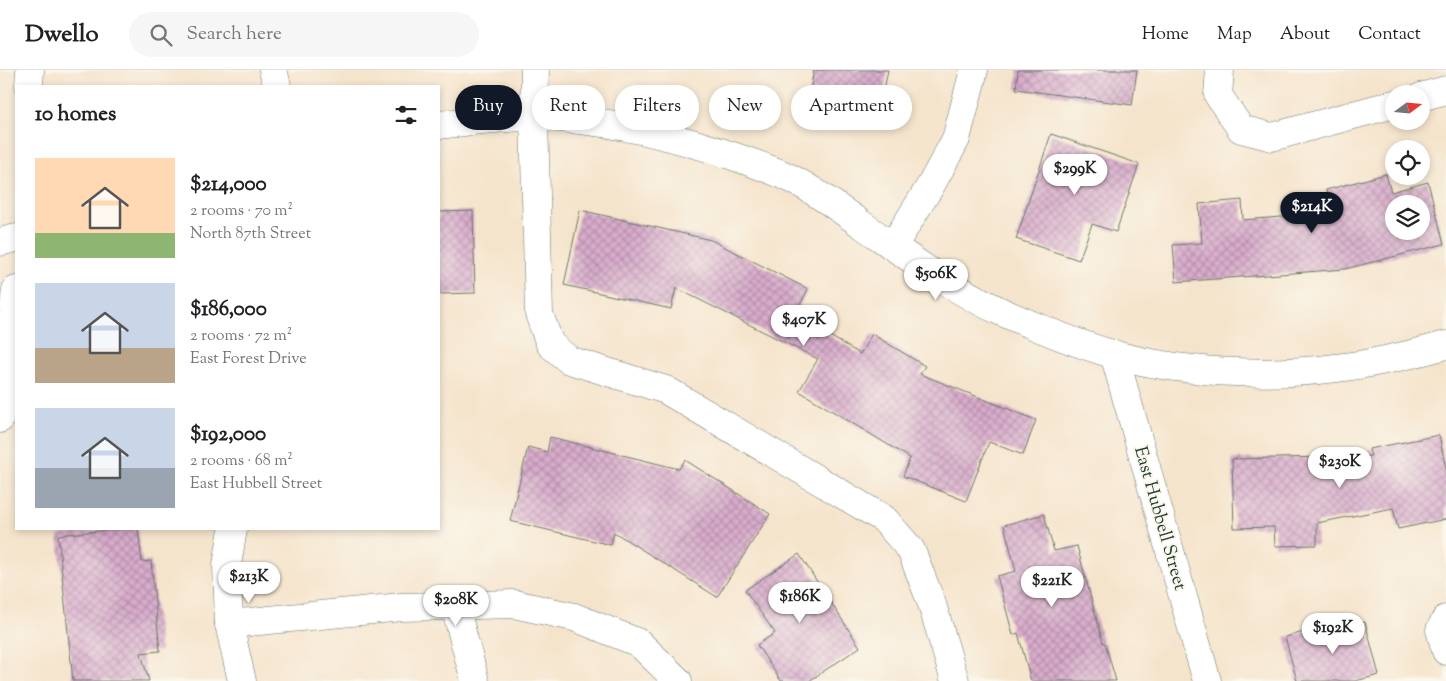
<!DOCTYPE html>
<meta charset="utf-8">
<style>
body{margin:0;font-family:"Sorts Mill Goudy",serif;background:#f6f6f6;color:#202124;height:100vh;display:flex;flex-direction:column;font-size:19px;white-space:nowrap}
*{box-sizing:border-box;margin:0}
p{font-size:16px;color:#757577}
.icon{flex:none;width:28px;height:28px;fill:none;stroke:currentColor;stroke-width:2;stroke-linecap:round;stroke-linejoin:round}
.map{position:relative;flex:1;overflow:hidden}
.sheet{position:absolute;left:15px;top:15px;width:425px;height:445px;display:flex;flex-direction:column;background:#fff;border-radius:0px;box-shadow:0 2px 8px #0003}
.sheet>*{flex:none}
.banner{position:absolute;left:455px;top:15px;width:475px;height:45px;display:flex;gap:10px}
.needle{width:32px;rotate:74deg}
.buttons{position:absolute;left:1385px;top:15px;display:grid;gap:10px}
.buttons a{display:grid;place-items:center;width:45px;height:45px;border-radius:50%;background:#fff;box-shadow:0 2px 8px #0003;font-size:25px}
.price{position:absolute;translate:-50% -42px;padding:0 11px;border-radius:18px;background:#fff;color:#222;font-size:16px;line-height:32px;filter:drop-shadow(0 1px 2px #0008)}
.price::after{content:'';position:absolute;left:50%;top:30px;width:15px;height:11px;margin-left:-8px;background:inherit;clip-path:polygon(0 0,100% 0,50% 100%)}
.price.selected{background:#111827;color:#fff}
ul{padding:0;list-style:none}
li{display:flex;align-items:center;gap:15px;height:125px;padding:0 20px}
li span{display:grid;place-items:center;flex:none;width:140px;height:100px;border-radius:0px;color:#555}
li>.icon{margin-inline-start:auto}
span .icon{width:60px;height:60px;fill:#fffc;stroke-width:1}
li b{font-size:21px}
h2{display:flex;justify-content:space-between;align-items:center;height:60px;padding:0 20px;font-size:21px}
.chip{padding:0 18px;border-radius:22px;background:#fff;box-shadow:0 2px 8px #0003;font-size:18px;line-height:45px}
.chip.selected{background:#111827;color:#fff}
header{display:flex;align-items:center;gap:30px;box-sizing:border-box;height:70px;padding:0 25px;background:#fff;border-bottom:1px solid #e0e0e0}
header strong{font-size:24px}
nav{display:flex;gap:28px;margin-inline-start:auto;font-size:18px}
.search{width:350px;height:45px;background:#f6f6f6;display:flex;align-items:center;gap:12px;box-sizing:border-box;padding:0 18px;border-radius:28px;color:#757577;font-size:19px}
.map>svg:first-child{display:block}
</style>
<header>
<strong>Dwello</strong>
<div class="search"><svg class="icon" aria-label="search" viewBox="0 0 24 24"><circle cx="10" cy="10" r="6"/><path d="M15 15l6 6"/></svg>Search here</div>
<nav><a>Home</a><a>Map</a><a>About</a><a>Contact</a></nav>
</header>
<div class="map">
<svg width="1446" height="611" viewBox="0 0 1446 611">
<defs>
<pattern id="building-cross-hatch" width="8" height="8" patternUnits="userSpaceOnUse" patternTransform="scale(1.25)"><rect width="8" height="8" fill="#d9accc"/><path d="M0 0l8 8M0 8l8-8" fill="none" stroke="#af8da6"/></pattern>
</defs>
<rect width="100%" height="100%" fill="#fbf7ec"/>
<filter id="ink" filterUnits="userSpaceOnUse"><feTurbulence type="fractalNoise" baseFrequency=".02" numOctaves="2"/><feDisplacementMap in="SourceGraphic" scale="10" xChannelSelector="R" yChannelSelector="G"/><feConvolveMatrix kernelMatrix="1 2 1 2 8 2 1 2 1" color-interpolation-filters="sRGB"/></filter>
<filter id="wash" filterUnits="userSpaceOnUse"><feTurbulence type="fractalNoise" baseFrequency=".0096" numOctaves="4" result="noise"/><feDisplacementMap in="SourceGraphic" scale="20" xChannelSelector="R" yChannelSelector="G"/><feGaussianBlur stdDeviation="1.12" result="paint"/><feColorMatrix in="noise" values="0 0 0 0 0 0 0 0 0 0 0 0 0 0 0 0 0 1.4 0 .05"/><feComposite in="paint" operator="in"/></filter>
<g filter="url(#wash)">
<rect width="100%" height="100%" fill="#f5e4cc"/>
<g id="blocks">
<g fill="url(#building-cross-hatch)" fill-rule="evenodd">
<path d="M 814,0 L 888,0 L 877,55 L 806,41 Z"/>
<path d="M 1018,0 L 1137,0 L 1132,35 L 1016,19 Z"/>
<path d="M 1051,64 L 1139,94 L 1116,162 L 1092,154 L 1079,190 L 1016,169 Z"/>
<path d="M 1386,104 L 1391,122 L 1428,112 L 1444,174 L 1345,199 L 1176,212 L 1173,175 L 1202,173 L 1199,134 L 1242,130 L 1243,150 L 1332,143 L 1326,120 ZM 1394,134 L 1421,134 L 1421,161 L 1394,161 Z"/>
<path d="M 580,140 L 711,170 L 808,219 L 795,245 L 860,284 L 872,264 L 925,296 L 920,304 L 1036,350 L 1023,385 L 989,372 L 966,431 L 903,406 L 910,388 L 799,321 L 818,289 L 676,218 L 671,239 L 564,215 Z"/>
<path d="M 473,141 L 475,223 L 439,224 L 439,142 Z"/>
<path d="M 1439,365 L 1446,399 L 1446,449 L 1398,459 L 1393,438 L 1317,453 L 1317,475 L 1275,476 L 1274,457 L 1234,458 L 1232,389 L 1371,386 L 1369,379 Z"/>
<path d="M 550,367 L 679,399 L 685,390 L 770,444 L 717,527 L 614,462 L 611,475 L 510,451 L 528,377 L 547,382 Z"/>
<path d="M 1044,444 L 1054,481 L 1077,476 L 1103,573 L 1105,573 L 1116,611 L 1031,611 L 1018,563 L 1013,565 L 997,506 L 1016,501 L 1004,455 Z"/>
<path d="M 118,459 L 138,459 L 142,492 L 151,491 L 160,581 L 141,583 L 149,611 L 73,611 L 58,465 Z"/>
<path d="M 799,484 L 860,577 L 809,611 L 781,611 L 757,575 L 775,563 L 745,520 Z"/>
<path d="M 1365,552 L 1379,605 L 1355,611 L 1297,611 L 1285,567 L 1323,557 L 1324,562 Z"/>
</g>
</g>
</g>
<g filter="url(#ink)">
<use href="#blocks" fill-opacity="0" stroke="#6a7769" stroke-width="1"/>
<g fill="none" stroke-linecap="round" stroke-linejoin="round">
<g stroke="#6a7769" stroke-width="29">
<g id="minor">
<path d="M 273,0 L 277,16"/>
<path d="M 535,0 L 534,47 L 539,244 L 550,274 L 569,290 L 666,320 L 884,449 L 911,480 L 932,534 L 955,611"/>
<path d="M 1220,0 L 1218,25 L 1241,59 L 1272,67 L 1394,34"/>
<path d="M 29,16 L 30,0"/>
<path d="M 1421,27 L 1446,20"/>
<path d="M 439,55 C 471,51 503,47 535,47 C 599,48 663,63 724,83 C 747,91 772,99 794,110 C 817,122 840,139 861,154 C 907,186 951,219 1002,242 C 1038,258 1075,273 1112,284 C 1180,303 1266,307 1336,298 C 1373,294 1410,285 1446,275"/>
<path d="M 0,172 L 16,168"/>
<path d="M 893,176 L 931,115 L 956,69 L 974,0"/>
<path d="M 1114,284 L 1207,611"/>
<path d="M 0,349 L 16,220"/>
<path d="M 233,459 L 227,495 L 229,554 L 242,611"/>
<path d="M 455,536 L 475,611"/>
<path d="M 1446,549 L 1440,560 L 1446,581"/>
<path d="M 229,554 L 402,537 L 514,534 L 574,547 L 639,573 L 678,611"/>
</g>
</g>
<use href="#minor" stroke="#fff" stroke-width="28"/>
</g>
</g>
<g text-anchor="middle" stroke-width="4" stroke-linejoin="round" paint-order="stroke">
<g font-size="18" fill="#1f3d34" stroke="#fbf7ec">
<text transform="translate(1161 448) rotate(74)" y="6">East Hubbell Street</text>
</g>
</g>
</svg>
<div class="buttons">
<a><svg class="needle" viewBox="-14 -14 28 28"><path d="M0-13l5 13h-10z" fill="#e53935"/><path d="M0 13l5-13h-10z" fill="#757577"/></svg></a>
<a><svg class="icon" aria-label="locate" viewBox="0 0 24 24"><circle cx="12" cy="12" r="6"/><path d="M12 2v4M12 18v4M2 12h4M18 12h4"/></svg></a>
<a><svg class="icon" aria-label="layers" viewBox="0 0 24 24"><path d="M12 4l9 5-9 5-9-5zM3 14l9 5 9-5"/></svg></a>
</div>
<b class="price" style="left:1075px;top:126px">$299K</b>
<b class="price selected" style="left:1312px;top:164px">$214K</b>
<b class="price" style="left:936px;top:231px">$506K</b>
<b class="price" style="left:804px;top:277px">$407K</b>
<b class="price" style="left:1340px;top:419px">$230K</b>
<b class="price" style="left:249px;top:534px">$213K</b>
<b class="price" style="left:1052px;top:538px">$221K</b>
<b class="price" style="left:800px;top:554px">$186K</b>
<b class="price" style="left:456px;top:557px">$208K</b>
<b class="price" style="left:1333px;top:585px">$192K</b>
<div class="banner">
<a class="chip selected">Buy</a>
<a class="chip">Rent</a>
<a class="chip">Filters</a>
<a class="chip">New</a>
<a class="chip">Apartment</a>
</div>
<section class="sheet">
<h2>10 homes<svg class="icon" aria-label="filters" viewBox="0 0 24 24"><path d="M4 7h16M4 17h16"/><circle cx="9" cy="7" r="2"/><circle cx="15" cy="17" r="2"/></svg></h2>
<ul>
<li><span style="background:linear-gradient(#ffd9b3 75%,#8fb573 0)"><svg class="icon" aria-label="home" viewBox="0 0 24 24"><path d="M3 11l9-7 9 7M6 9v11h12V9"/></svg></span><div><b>$214,000</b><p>2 rooms · 70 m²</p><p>North 87th Street</p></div></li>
<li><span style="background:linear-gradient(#c9d6e8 65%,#b9a48a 0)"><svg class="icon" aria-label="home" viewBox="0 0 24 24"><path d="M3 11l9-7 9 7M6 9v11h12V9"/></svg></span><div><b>$186,000</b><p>2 rooms · 72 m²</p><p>East Forest Drive</p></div></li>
<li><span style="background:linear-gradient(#c9d6e8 60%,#9aa5b1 0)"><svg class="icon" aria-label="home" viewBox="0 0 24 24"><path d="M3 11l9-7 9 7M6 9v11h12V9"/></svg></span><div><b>$192,000</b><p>2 rooms · 68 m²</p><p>East Hubbell Street</p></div></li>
</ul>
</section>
</div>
